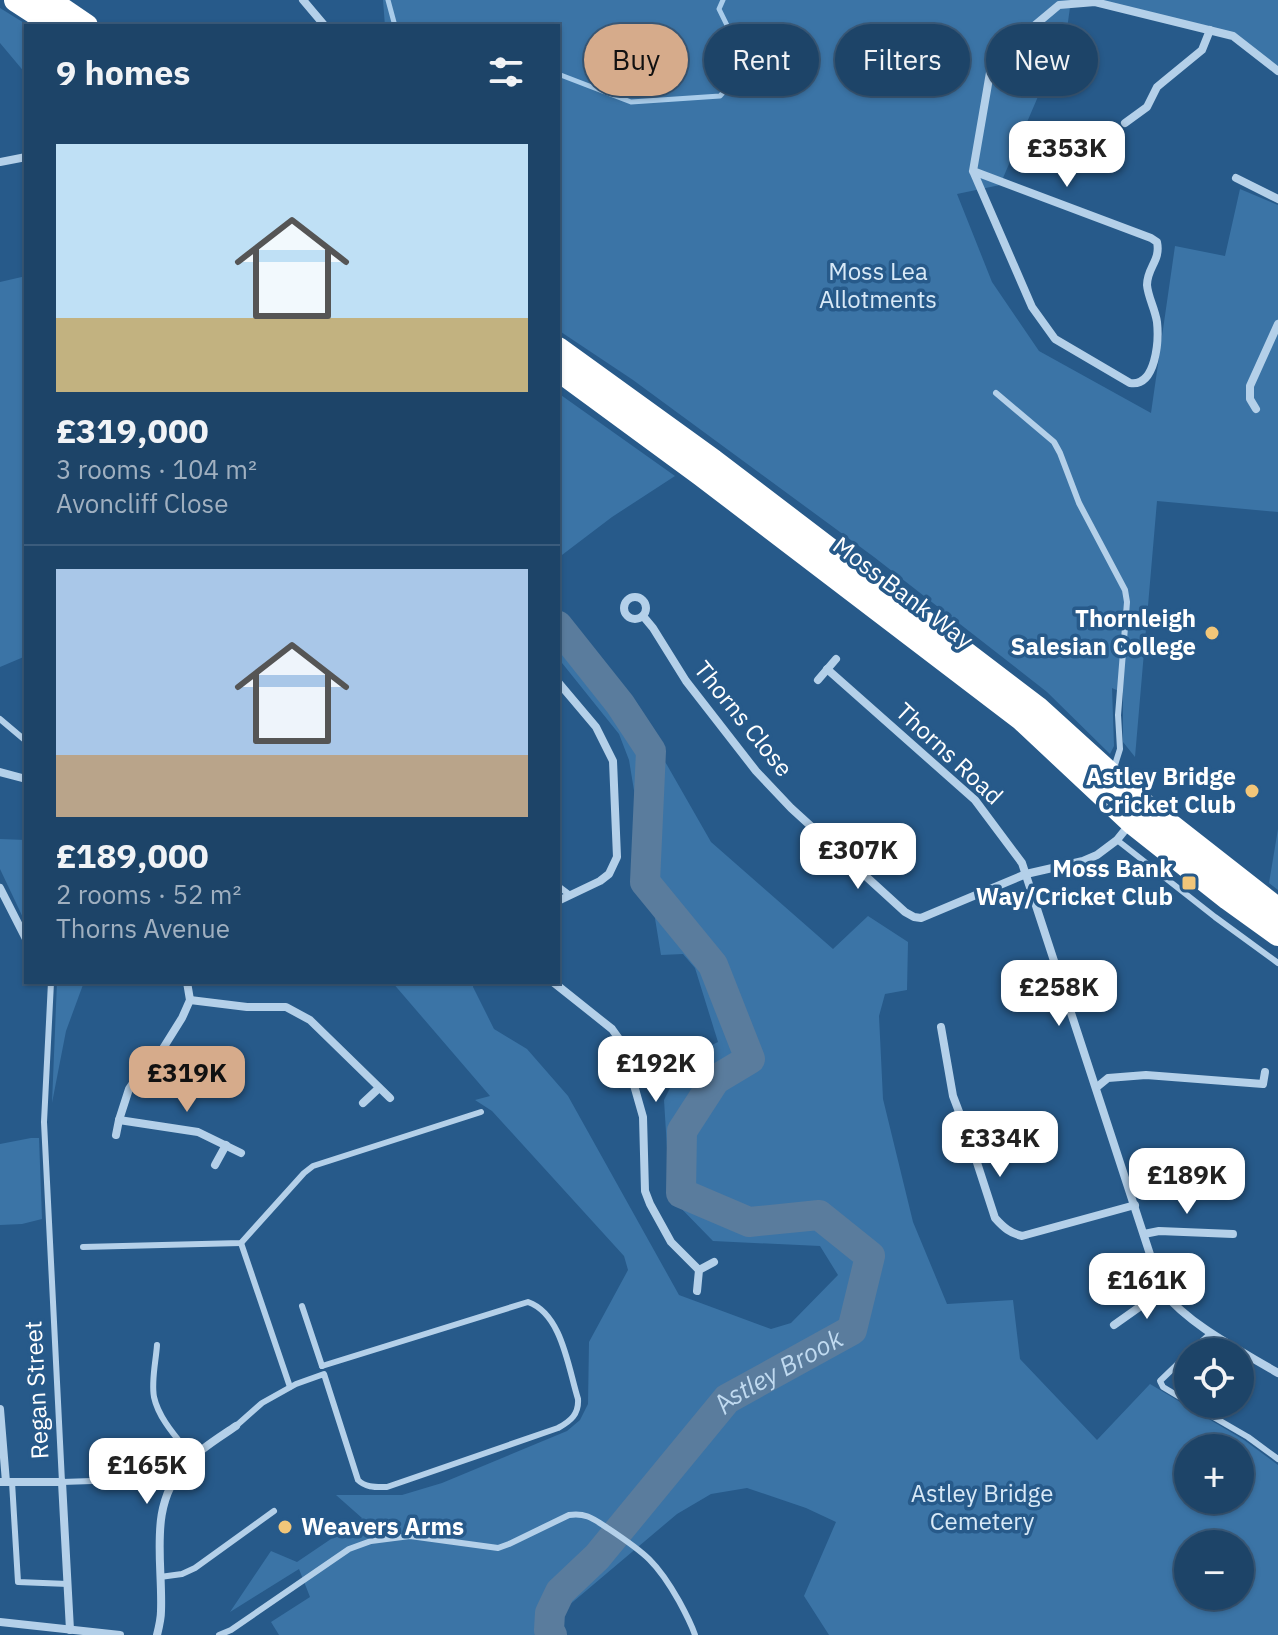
<!DOCTYPE html>
<meta charset="utf-8">
<style>
body{margin:0;font-family:"IBM Plex Sans",sans-serif;background:#254b6e;color:#f1f3f6;height:100vh;display:flex;flex-direction:column;font-size:30px;white-space:nowrap}
*{box-sizing:border-box;margin:0}
p{font-size:26px;color:#a0b0c0}
.icon{flex:none;width:44px;height:44px;fill:none;stroke:currentColor;stroke-width:2;stroke-linecap:round;stroke-linejoin:round}
.map{position:relative;flex:1;overflow:hidden}
.drawer{position:absolute;left:24px;top:24px;width:536px;height:960px;display:flex;flex-direction:column;background:#1d4468;border-radius:0px;box-shadow:0 2px 6px #0004,0 0 0 2px #3b5c7c}
.drawer>*{flex:none}
.top-card{position:absolute;left:584px;top:24px;width:574px;height:72px;display:flex;gap:16px}
.buttons{position:absolute;left:1174px;top:1338px;display:grid;gap:16px}
.buttons a{display:grid;place-items:center;width:80px;height:80px;border-radius:50%;background:#1d4468;box-shadow:0 2px 6px #0004,0 0 0 2px #3b5c7c;font-size:40px}
.price{position:absolute;translate:-50% -68px;padding:0 18px;border-radius:16px;background:#fff;color:#222;font-size:26px;line-height:52px;filter:drop-shadow(0 2px 4px #0008)}
.price::after{content:'';position:absolute;left:50%;top:48px;width:24px;height:18px;margin-left:-12px;background:inherit;clip-path:polygon(0 0,100% 0,50% 100%)}
.price.active{background:#d6ab8b;color:#111}
ul{padding:0;list-style:none}
li{display:grid;align-content:center;gap:16px;height:424px;padding:0 32px}
li+li{border-top:2px solid #3b5c7c}
li span{display:grid;place-items:center;height:248px;border-radius:0px;color:#555}
li>.icon{margin-inline-start:auto}
span .icon{width:144px;height:144px;fill:#fffc;stroke-width:1}
li b{font-size:34px}
h2{display:flex;justify-content:space-between;align-items:center;height:96px;padding:0 32px;font-size:34px}
.pill{padding:0 28px;border-radius:36px;background:#1d4468;box-shadow:0 2px 6px #0004,0 0 0 2px #3b5c7c;font-size:28px;line-height:72px}
.pill.active{background:#d6ab8b;color:#111}
.map>svg:first-child{display:block}
</style>
<div class="map">
<svg width="1278" height="1635" viewBox="0 0 1278 1635">
<rect width="100%" height="100%" fill="#275a8a"/>
<g fill="#3b74a6" fill-rule="evenodd">
<path d="M 383,0 L 1071,0 L 1067,29 L 1000,185 L 957,194 L 992,282 L 1039,351 L 1151,413 L 1175,246 L 1225,256 L 1240,189 L 1278,205 L 1278,512 L 1157,501 L 1135,757 L 1123,742 L 1123,693 L 1112,688 L 1114,746 L 1110,754 L 1047,692 L 874,557 L 633,380 L 558,330 L 558,26 L 385,26 Z"/>
<path d="M 1092,0 L 1278,0 L 1278,71 L 1232,36 Z"/>
<path d="M 0,8 L 29,26 L 26,26 L 26,74 L 0,43 Z"/>
<path d="M 26,276 L 26,656 L 0,667 L 0,282 Z"/>
<path d="M 558,393 L 675,476 L 612,517 L 558,558 Z"/>
<path d="M 558,615 L 622,697 L 667,765 L 711,842 L 833,949 L 868,916 L 908,942 L 907,990 L 885,994 L 879,1016 L 883,1099 L 913,1222 L 947,1304 L 1013,1300 L 1020,1359 L 1097,1440 L 1150,1384 L 1244,1440 L 1278,1465 L 1278,1635 L 829,1635 L 804,1596 L 836,1522 L 806,1508 L 747,1488 L 711,1494 L 677,1514 L 555,1617 L 557,1635 L 279,1635 L 271,1622 L 310,1597 L 299,1569 L 230,1612 L 271,1551 L 297,1562 L 362,1518 L 336,1495 L 402,1495 L 442,1483 L 567,1431 L 580,1420 L 588,1404 L 589,1342 L 628,1270 L 624,1256 L 492,1111 L 475,1100 L 490,1096 L 392,982 L 473,982 L 473,987 L 494,1029 L 527,1049 L 568,1096 L 679,1295 L 771,1329 L 791,1323 L 838,1275 L 820,1246 L 713,1241 L 670,1197 L 664,1100 L 685,1058 L 718,1042 L 695,968 L 683,954 L 661,955 L 629,760 L 619,734 L 558,658 ZM 1188,1448 L 1240,1448 L 1240,1500 L 1188,1500 ZM 1188,1544 L 1240,1544 L 1240,1596 L 1188,1596 Z"/>
<path d="M 1278,829 L 1278,890 L 1269,883 Z"/>
<path d="M 0,839 L 26,840 L 26,924 L 0,869 Z"/>
<path d="M 57,982 L 84,982 L 66,1031 L 52,1103 Z"/>
<path d="M 31,1138 L 39,1138 L 42,1219 L 22,1224 L 0,1225 L 0,1144 Z"/>
</g>
<g fill="none" stroke-linecap="round" stroke-linejoin="round">
<g stroke="#a9ccea" stroke-width="5">
<path d="M 388,0 L 395,26"/>
<path d="M 558,74 L 631,102 L 720,96 L 747,66 L 719,9 L 723,0"/>
</g>
<path stroke="#5a7c9d" stroke-width="30" id="s1" d="M 552,1635 L 549,1630 L 550,1613 L 560,1592 L 597,1557 L 727,1399 L 852,1330 L 870,1256 L 819,1215 L 749,1222 L 681,1193 L 682,1131 L 715,1080 L 750,1059 L 713,965 L 645,882 L 651,751 L 620,704 L 558,626"/>
<g stroke="#b4d0e9" stroke-width="6">
<path d="M 996,393 L 1054,442 L 1060,453 L 1079,503 L 1125,590 L 1127,602 L 1118,715 L 1120,749 L 1114,768"/>
<path d="M 0,719 L 26,741"/>
<path d="M 1117,840 L 1215,917 L 1278,963"/>
<path d="M 558,886 L 570,895"/>
<path d="M 51,982 L 44,1122 L 62,1482 L 151,1479 L 176,1476"/>
<path d="M 241,1243 L 290,1387"/>
<path d="M 83,1247 L 241,1243 L 304,1173 L 313,1166 L 481,1112"/>
<path d="M 302,1306 L 322,1366"/>
<path d="M 157,1345 C 156,1361 151,1381 154,1397 C 159,1420 179,1440 192,1457"/>
<path d="M 1190,1352 L 1211,1333"/>
<path d="M 1188,1354 L 1160,1381 L 1163,1387 L 1188,1402"/>
<path d="M 1191,1404 L 1248,1437 L 1278,1459"/>
<path d="M 236,1426 L 262,1403 L 296,1384 L 324,1374 L 358,1480 C 366,1488 376,1487 387,1487 L 558,1428 C 571,1421 579,1414 578,1399 C 568,1367 562,1314 528,1302 L 322,1366"/>
<path d="M 12,1482 L 18,1582 L 68,1584"/>
<path d="M 160,1577 L 182,1574 L 195,1568 L 274,1511"/>
<path d="M 219,1635 L 231,1630 L 349,1549 L 371,1541 L 410,1536 L 498,1548 L 509,1544 L 569,1515 C 586,1512 595,1520 609,1529 C 645,1553 657,1562 679,1601 C 685,1612 691,1623 695,1635"/>
</g>
<g stroke="#b4d0e9" stroke-width="8">
<path d="M 303,0 L 325,26"/>
<path d="M 1125,123 L 1147,107 L 1157,87 L 1163,82 L 1202,50 L 1210,30"/>
<path d="M 0,162 L 26,157"/>
<path d="M 973,171 L 1151,238 L 1157,242 C 1161,261 1147,267 1147,285 C 1148,297 1155,309 1157,322 C 1159,341 1156,387 1130,383 L 1055,339 L 1032,307 L 973,171 L 992,61 L 1059,5 L 1095,2 L 1233,36 L 1278,71"/>
<path d="M 1236,178 L 1278,199"/>
<path d="M 1256,409 L 1250,399 L 1250,386 L 1278,324"/>
<circle cx="635" cy="608" r="11"/>
<path d="M 643,616 L 653,628 L 686,681 L 756,771 L 791,808 L 905,912 L 914,917 L 921,918 L 1026,874 L 1083,861 L 1097,855 L 1117,840 L 1129,825"/>
<path d="M 827,669 L 975,800 L 1022,863 L 1162,1291 C 1192,1327 1238,1349 1278,1373"/>
<path d="M 818,680 L 836,659"/>
<path d="M 558,682 L 596,727 L 613,761 L 617,857 L 609,874 L 600,881 L 558,901"/>
<path d="M 0,772 L 26,779"/>
<path d="M 0,888 L 26,939"/>
<path d="M 553,982 L 612,1029 L 622,1043 L 643,1117 L 645,1191 L 650,1204 L 671,1242 L 699,1270"/>
<path d="M 190,1000 L 247,1007 L 286,1007 L 310,1020 L 390,1098"/>
<path d="M 941,1027 L 953,1096 L 969,1138 L 995,1218 C 1004,1228 1010,1233 1022,1236 L 1135,1205"/>
<path d="M 1097,1087 L 1108,1078 L 1146,1075 L 1263,1084 L 1265,1072"/>
<path d="M 363,1103 L 379,1088"/>
<path d="M 119,1120 L 198,1132 L 241,1153"/>
<path d="M 116,1135 L 119,1120 L 129,1089 L 135,1080 L 162,1050 L 182,1018 L 190,1000 L 187,982"/>
<path d="M 215,1165 L 226,1145"/>
<path d="M 1144,1234 L 1159,1231 L 1233,1234"/>
<path d="M 697,1291 L 699,1270 L 714,1262"/>
<path d="M 1114,1325 L 1162,1291"/>
<path d="M 0,1409 L 6,1482"/>
<path d="M 0,1482 L 62,1482 L 70,1630"/>
<path d="M 0,1622 L 120,1635"/>
<path d="M 157,1635 C 159,1627 161,1619 161,1611 C 163,1559 147,1505 187,1463 C 201,1448 220,1437 236,1426"/>
</g>
<g stroke="#fff" stroke-width="24">
<path d="M 16,0 L 56,26"/>
<path d="M 48,0 L 86,26"/>
<path d="M 558,349 L 713,461 L 1037,708 L 1144,805 L 1278,910"/>
<path d="M 558,369 L 701,474 L 1022,719 L 1132,822 L 1228,898 L 1278,934"/>
</g>
</g>
<g fill="#f2c679" stroke="#275a8a" stroke-width="3">
<circle cx="1212" cy="633" r="8"/>
<circle cx="1252" cy="791" r="8"/>
<rect x="1181" y="875" width="16" height="16" rx="4"/>
<circle cx="285" cy="1527" r="8"/>
</g>
<g text-anchor="middle" stroke-width="7" stroke-linejoin="round" paint-order="stroke">
<g font-size="24" fill="#d8e9f7" stroke="#275a8a">
<text x="878" y="280">Moss Lea<tspan x="878" dy="28">Allotments</tspan></text>
<text x="982" y="1502">Astley Bridge<tspan x="982" dy="28">Cemetery</tspan></text>
</g>
<g font-size="24" fill="#fff" stroke="#275a8a">
<text transform="translate(903 593) rotate(37)" y="8">Moss Bank Way</text>
<text transform="translate(743 719) rotate(51)" y="8">Thorns Close</text>
<text transform="translate(949 754) rotate(43)" y="8">Thorns Road</text>
<text transform="translate(37 1390) rotate(-93)" y="8">Regan Street</text>
</g>
<g font-size="24" font-weight="bold" fill="#fff" stroke="#275a8a" text-anchor="end">
<text x="1196" y="627">Thornleigh<tspan x="1196" dy="28">Salesian College</tspan></text>
<text x="1236" y="785">Astley Bridge<tspan x="1236" dy="28">Cricket Club</tspan></text>
<text x="1173" y="877">Moss Bank<tspan x="1173" dy="28">Way/Cricket Club</tspan></text>
<text x="301" y="1535" text-anchor="start">Weavers Arms</text>
</g>
<g font-size="26" font-style="italic" fill="#c0daf0" stroke="#275a8a">
<text dy="9" stroke="none"><textPath href="#s1" startOffset="360">Astley Brook</textPath></text>
</g>
</g>
</svg>
<div class="buttons">
<a><svg class="icon" aria-label="locate" viewBox="0 0 24 24"><circle cx="12" cy="12" r="6"/><path d="M12 2v4M12 18v4M2 12h4M18 12h4"/></svg></a>
<a>+</a>
<a>−</a>
</div>
<b class="price" style="left:1067px;top:189px">£353K</b>
<b class="price" style="left:858px;top:891px">£307K</b>
<b class="price" style="left:1059px;top:1028px">£258K</b>
<b class="price" style="left:656px;top:1104px">£192K</b>
<b class="price active" style="left:187px;top:1114px">£319K</b>
<b class="price" style="left:1000px;top:1179px">£334K</b>
<b class="price" style="left:1187px;top:1216px">£189K</b>
<b class="price" style="left:1147px;top:1321px">£161K</b>
<b class="price" style="left:147px;top:1506px">£165K</b>
<div class="top-card">
<a class="pill active">Buy</a>
<a class="pill">Rent</a>
<a class="pill">Filters</a>
<a class="pill">New</a>
</div>
<section class="drawer">
<h2>9 homes<svg class="icon" aria-label="filters" viewBox="0 0 24 24"><path d="M4 7h16M4 17h16"/><circle cx="9" cy="7" r="2"/><circle cx="15" cy="17" r="2"/></svg></h2>
<ul>
<li><span style="background:linear-gradient(#bfe0f5 70%,#c2b280 0)"><svg class="icon" aria-label="home" viewBox="0 0 24 24"><path d="M3 11l9-7 9 7M6 9v11h12V9"/></svg></span><div><b>£319,000</b><p>3 rooms · 104 m²</p><p>Avoncliff Close</p></div></li>
<li><span style="background:linear-gradient(#a9c7e8 75%,#b9a48a 0)"><svg class="icon" aria-label="home" viewBox="0 0 24 24"><path d="M3 11l9-7 9 7M6 9v11h12V9"/></svg></span><div><b>£189,000</b><p>2 rooms · 52 m²</p><p>Thorns Avenue</p></div></li>
</ul>
</section>
</div>
